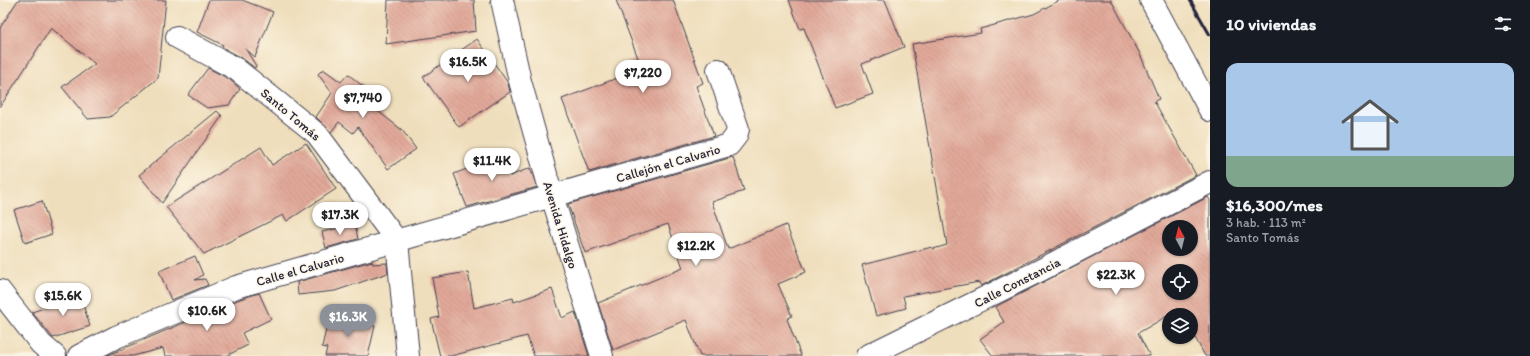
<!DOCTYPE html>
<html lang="es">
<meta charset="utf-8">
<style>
body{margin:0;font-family:Itim,sans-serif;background:#242831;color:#f1f3f6;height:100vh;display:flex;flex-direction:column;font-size:15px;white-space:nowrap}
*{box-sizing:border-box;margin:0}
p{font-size:13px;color:#9ea1a6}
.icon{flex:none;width:22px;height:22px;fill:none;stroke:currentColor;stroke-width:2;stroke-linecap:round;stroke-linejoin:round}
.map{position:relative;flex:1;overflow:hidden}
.details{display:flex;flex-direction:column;background:#171b24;width:320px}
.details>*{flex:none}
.needle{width:26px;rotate:353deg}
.tools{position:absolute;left:1162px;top:220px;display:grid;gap:8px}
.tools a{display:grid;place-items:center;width:36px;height:36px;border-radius:50%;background:#171b24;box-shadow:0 1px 3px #0004;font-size:20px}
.price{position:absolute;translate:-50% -34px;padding:0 9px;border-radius:14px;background:#fff;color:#222;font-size:13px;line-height:26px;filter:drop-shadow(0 1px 2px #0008)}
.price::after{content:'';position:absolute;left:50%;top:24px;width:12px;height:9px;margin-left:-6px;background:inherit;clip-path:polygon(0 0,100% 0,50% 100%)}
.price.active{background:#8c9099;color:#fff}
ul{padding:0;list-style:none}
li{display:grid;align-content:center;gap:8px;height:212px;padding:0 16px}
li span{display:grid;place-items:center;height:124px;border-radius:12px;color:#555}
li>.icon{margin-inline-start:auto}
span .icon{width:72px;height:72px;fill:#fffc;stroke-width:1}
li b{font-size:17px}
h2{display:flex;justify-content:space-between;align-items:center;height:48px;padding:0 16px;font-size:17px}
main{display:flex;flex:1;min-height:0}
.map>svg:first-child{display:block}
</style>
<main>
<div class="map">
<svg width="1210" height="356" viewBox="0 0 1210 356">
<defs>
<pattern id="building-back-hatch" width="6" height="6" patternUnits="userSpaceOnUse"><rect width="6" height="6" fill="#e1a899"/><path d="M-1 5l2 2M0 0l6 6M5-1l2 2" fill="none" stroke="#c19085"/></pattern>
</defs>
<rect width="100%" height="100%" fill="#fcf5e5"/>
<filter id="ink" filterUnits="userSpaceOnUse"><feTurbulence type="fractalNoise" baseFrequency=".025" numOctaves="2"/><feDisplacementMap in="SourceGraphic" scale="8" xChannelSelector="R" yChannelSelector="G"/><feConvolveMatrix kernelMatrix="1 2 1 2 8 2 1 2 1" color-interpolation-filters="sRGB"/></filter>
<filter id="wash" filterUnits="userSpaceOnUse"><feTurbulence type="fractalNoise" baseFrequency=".012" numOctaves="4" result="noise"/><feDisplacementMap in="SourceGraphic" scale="16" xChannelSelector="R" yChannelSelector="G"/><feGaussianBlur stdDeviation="0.9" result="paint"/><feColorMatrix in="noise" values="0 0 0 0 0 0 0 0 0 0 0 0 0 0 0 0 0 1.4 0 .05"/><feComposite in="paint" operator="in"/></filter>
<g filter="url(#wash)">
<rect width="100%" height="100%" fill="#efdebc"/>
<g id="blocks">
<g fill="url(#building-back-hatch)" fill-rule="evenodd">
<path d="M 18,0 L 166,0 L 158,78 L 110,117 L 88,119 L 62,87 L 95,64 L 51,28 L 0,107 L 0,28 Z"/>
<path d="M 209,0 L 242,0 L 273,12 L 255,57 L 245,48 L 256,66 L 255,68 L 242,58 L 222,47 L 223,45 L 197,32 Z"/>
<path d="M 388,0 L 474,0 L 476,31 L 386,44 Z"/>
<path d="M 616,0 L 673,0 L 703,83 L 696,86 L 714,136 L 589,172 L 562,99 L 628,74 L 624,63 L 638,58 Z"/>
<path d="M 789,0 L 885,0 L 904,47 L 862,64 L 873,94 L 835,108 L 804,28 L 800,29 Z"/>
<path d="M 1060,0 L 1111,0 L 1140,54 L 1159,99 L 1154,101 L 1196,175 L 981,286 L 979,282 L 903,296 L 906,308 L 876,316 L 862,265 L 932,247 L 933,249 L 947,245 L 912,44 L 981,33 L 980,29 L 1034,14 Z"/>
<path d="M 477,39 L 508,83 L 510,92 L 459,127 L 423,77 Z"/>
<path d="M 208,68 L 229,79 L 240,89 L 229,105 L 207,108 L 188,95 Z"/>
<path d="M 323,69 L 341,82 L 348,74 L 366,89 L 360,97 L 402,130 L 416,149 L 388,169 L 358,127 L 353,133 L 339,122 L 331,132 L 316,117 L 332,93 L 318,74 Z"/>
<path d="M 217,111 L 222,116 L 162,203 L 139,175 Z"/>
<path d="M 306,143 L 336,189 L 287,221 L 283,215 L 204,254 L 166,207 L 261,147 L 272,165 Z"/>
<path d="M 502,155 L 510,176 L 530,168 L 537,187 L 467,207 L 454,174 Z"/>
<path d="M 733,157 L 744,191 L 712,202 L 728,249 L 786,225 L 806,272 L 778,284 L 792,316 L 787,319 L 801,356 L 700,356 L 686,320 L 613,350 L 598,303 L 683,268 L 668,224 L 585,253 L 568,204 Z"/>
<path d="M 1208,197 L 1210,200 L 1210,356 L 1205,356 L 1191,330 L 1191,315 L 1183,315 L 1179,309 L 1138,333 L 1150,356 L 993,356 L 980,339 L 1004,322 L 995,307 ZM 1169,227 L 1191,227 L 1191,249 L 1169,249 ZM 1169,271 L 1191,271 L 1191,293 L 1169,293 Z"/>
<path d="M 42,201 L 52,234 L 25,243 L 14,210 Z"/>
<path d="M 355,224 L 358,239 L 326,248 L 322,232 Z"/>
<path d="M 195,256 L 203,275 L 195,280 L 205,279 L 208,285 L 171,300 L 159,271 Z"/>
<path d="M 372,261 L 373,264 L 387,263 L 388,273 L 335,291 L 298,295 L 297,282 Z"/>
<path d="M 468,272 L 474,308 L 513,298 L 514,302 L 552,289 L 562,318 L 575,312 L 589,356 L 534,356 L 527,336 L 451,356 L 440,356 L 431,319 L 439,317 L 432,278 Z"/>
<path d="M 259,293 L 271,319 L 242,333 L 248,345 L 226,356 L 165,356 L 163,348 L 133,356 L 106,356 L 240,299 Z"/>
<path d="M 80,296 L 90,326 L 53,338 L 32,312 Z"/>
<path d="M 329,316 L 375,326 L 368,356 L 325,356 L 327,348 L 322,347 Z"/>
</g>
</g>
</g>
<g filter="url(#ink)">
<use href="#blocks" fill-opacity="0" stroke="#413e4e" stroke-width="1"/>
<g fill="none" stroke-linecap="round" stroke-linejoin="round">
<g stroke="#413e4e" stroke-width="24">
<g id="minor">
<path d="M 502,0 L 520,81 L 552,196 L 602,356"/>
<path d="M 177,37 L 236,69 L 317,134 L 397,241 L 408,356"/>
<path d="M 0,291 L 41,344 L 55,356"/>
<path d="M 79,356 L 116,337 L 236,287 L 729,145 L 736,136 L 738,129 L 718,70"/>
<path d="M 867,356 L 1039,271 L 1210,182"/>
</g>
</g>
<g stroke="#413e4e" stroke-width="24">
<path id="tertiary" d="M 1151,0 L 1210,110"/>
</g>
<use href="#minor" stroke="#fff" stroke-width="22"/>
<use href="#tertiary" stroke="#fff" stroke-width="22"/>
<path stroke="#22223b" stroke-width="3" d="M 1190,0 L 1210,35"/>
</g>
</g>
<g text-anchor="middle" stroke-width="3" stroke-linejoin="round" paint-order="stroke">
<g font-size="13" fill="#22223b" stroke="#fcf5e5">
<text transform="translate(291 114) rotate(40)" y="5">Santo Tomás</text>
<text transform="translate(668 163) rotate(-16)" y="5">Callejón el Calvario</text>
<text transform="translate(561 225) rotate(73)" y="5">Avenida Hidalgo</text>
<text transform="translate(300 269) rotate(-16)" y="5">Calle el Calvario</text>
<text transform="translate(1017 282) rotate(-27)" y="5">Calle Constancia</text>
</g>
</g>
</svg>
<div class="tools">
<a><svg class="needle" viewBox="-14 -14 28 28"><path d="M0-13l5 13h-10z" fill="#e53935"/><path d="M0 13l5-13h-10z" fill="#9ea1a6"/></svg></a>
<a><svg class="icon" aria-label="locate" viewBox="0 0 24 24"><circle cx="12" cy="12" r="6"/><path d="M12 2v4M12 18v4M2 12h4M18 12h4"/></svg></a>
<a><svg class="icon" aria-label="layers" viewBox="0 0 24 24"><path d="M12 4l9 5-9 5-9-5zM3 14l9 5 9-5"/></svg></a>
</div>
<b class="price" style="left:468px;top:83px">$16.5K</b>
<b class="price" style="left:643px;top:94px">$7,220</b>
<b class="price" style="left:363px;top:119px">$7,740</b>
<b class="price" style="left:492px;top:182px">$11.4K</b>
<b class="price" style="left:340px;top:236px">$17.3K</b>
<b class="price" style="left:696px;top:267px">$12.2K</b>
<b class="price" style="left:1116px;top:296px">$22.3K</b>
<b class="price" style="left:63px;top:317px">$15.6K</b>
<b class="price" style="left:207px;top:332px">$10.6K</b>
<b class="price active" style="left:348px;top:338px">$16.3K</b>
</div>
<section class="details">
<h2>10 viviendas<svg class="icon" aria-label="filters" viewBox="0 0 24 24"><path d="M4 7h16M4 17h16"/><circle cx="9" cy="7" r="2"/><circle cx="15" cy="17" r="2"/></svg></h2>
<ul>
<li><span style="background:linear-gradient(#a9c7e8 75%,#7fa58c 0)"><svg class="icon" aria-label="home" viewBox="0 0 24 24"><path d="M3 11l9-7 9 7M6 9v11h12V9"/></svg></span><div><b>$16,300/mes</b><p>3 hab. · 113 m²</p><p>Santo Tomás</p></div></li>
</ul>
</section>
</main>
